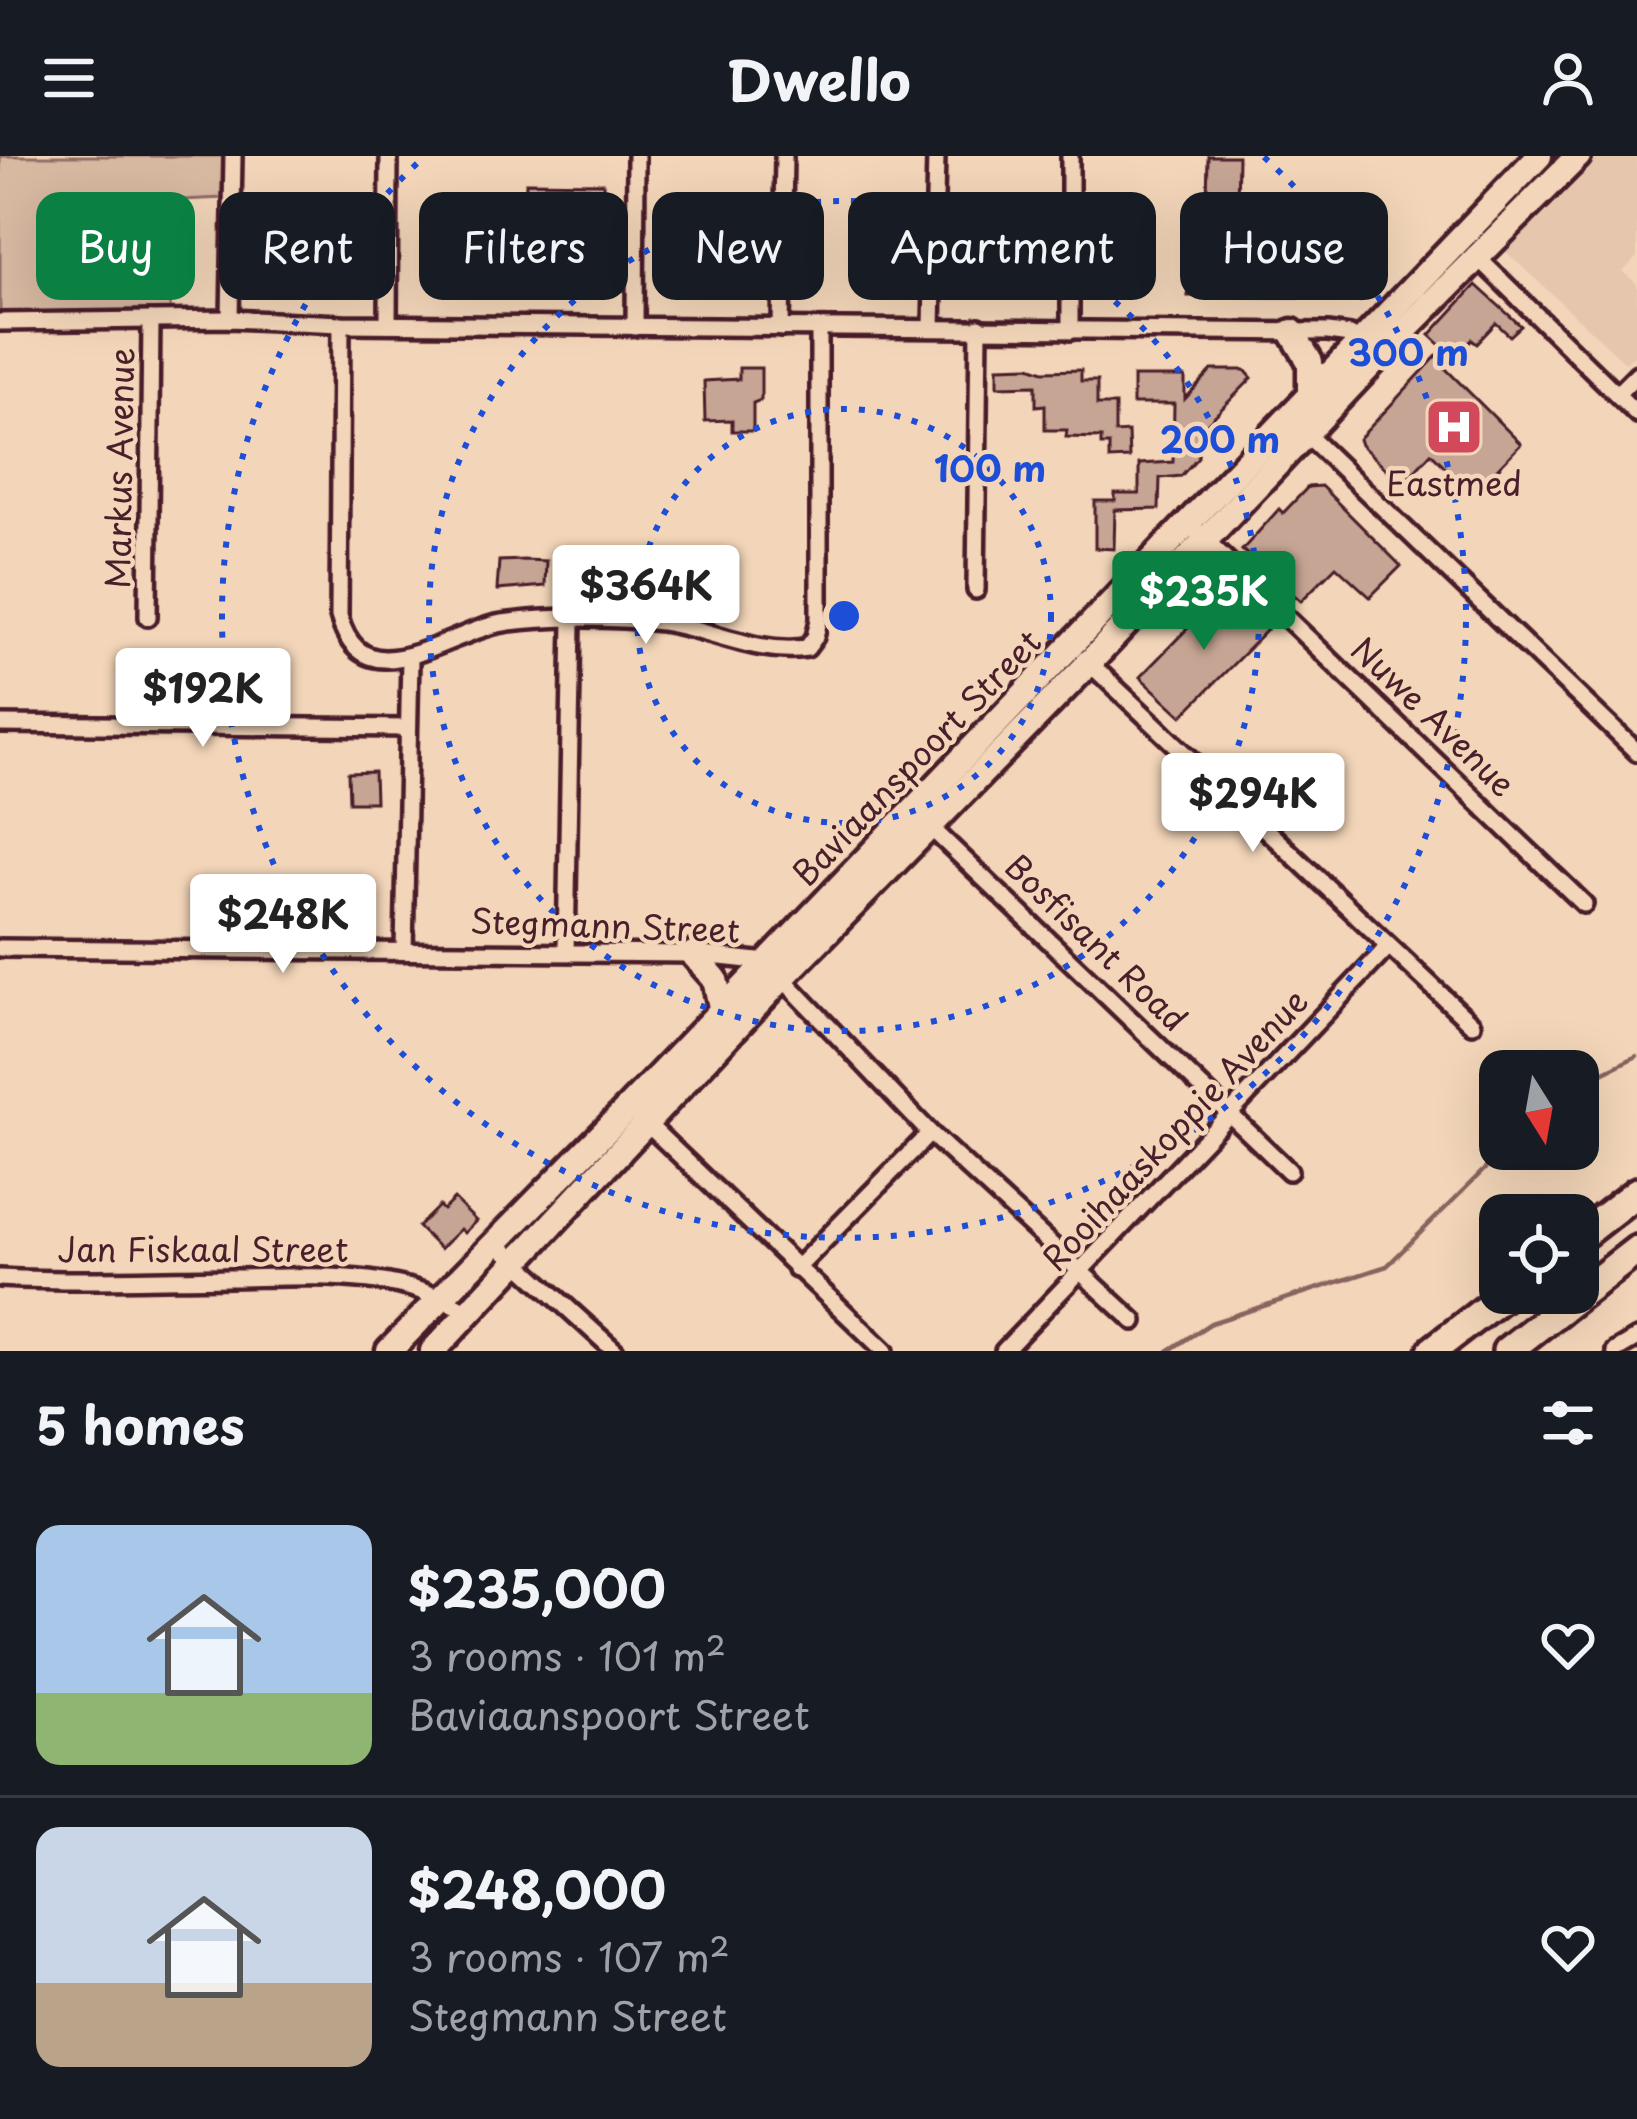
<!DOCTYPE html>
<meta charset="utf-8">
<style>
body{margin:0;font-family:"Playpen Sans",sans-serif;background:#242831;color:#f1f3f6;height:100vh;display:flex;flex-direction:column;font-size:45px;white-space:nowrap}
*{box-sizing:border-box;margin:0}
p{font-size:39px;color:#9ea1a6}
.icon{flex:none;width:66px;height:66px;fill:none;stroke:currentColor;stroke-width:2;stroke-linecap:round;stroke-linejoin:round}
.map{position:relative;height:1195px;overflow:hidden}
.side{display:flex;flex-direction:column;background:#171b24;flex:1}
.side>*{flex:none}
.banner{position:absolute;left:36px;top:36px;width:1566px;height:108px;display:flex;gap:24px}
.needle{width:78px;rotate:169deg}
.buttons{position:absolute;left:1479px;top:894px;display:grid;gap:24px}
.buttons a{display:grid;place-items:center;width:120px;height:120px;border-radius:24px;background:#171b24;box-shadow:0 12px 48px #0002;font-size:60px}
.price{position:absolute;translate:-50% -102px;padding:0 27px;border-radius:12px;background:#fff;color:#222;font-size:39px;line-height:78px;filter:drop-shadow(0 3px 6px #0008)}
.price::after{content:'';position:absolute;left:50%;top:72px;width:36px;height:27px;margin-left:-18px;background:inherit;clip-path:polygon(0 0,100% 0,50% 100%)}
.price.selected{background:#0b8043;color:#fff}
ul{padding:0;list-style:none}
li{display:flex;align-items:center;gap:36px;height:300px;padding:0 36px}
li+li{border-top:3px solid #363941}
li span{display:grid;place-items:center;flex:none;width:336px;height:240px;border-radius:24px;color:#555}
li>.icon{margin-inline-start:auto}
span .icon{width:144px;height:144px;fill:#fffc;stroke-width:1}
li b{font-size:51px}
h2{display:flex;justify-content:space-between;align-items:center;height:144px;padding:0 36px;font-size:51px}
.tag{padding:0 42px;border-radius:24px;background:#171b24;box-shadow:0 12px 48px #0002;font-size:42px;line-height:108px}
.tag.selected{background:#0b8043;color:#fff}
header{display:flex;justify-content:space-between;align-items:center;height:156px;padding:0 36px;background:#171b24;font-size:54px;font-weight:700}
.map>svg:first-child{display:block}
</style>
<header><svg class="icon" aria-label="menu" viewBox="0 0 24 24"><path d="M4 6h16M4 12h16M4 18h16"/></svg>Dwello<svg class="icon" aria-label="person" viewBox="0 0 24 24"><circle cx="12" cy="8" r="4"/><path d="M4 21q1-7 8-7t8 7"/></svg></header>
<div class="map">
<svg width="1637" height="1195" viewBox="0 0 1637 1195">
<rect width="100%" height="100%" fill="#f3d6b9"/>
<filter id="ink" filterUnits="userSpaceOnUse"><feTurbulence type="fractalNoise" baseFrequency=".00833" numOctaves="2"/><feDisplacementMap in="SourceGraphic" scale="24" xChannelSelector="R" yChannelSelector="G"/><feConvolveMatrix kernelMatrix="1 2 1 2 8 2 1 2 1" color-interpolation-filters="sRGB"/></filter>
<g filter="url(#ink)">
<path fill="#e6c7ae" d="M 1596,0 L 1637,0 L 1637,101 L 1623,116 L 1637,128 L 1637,196 L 1626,207 L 1505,95 Z"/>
<path fill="#d7b8a1" stroke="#906c66" stroke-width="3" d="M 0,0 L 224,0 L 223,42 L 160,45 L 159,87 L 172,88 L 170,160 L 0,159 Z"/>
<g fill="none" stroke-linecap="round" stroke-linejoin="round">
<g stroke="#88635f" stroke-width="4.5">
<path d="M 1578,929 L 1637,900"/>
<path d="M 1168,1195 L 1211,1167 L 1387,1110 L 1505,993"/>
</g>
</g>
<g fill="#c6a594" stroke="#4a1f2b" stroke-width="3">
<path d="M 1208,0 L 1238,0 L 1237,52 L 1287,53 L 1286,101 L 1315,71 L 1328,84 L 1333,80 L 1361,97 L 1350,109 L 1373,131 L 1360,145 L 1336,122 L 1319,141 L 1298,121 L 1298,141 L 1188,140 L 1189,87 L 1206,87 Z"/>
<path d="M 526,26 L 603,27 L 607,108 L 502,102 L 501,53 L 525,53 Z"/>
<path d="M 349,63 L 371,63 L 370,92 L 357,126 L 332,116 L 332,123 L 319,123 L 319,115 L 295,114 L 296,97 L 348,97 Z"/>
<path d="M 915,70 L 915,95 L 888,95 L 887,71 Z"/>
<path d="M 743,75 L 760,75 L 760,115 L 770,115 L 770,140 L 747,139 L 747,130 L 715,128 L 716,100 L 743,101 Z"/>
<path d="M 1476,129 L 1521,170 L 1510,180 L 1496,167 L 1477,187 L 1472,183 L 1444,211 L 1521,288 L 1473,338 L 1431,297 L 1402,328 L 1361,289 L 1359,283 L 1444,192 L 1430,179 Z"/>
<path d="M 1030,210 L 1044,215 L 1081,214 L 1081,225 L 1097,225 L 1097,249 L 1115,249 L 1115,277 L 1128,276 L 1129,302 L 1109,303 L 1109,289 L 1101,289 L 1101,282 L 1066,281 L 1067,274 L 1045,274 L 1045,249 L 1036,250 L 1036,229 L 998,230 L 998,211 Z"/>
<path d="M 739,212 L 761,212 L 761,244 L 753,247 L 753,275 L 732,275 L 732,264 L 705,265 L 704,225 L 739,223 Z"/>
<path d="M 1212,214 L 1245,214 L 1252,222 L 1199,276 L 1198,301 L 1181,320 L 1160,322 L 1159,353 L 1115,354 L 1114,393 L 1095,392 L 1095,345 L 1115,345 L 1115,338 L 1139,338 L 1139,308 L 1173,306 L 1174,248 L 1133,248 L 1133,221 L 1185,221 L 1185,243 Z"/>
<path d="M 1321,330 L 1401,410 L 1370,441 L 1336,410 L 1301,445 L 1242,394 L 1279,353 L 1283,357 L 1308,331 Z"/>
<path d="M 525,404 L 546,405 L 545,430 L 497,434 L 499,405 Z"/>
<path d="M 1227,432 L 1267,474 L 1182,560 L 1140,521 Z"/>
<path d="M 374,616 L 375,646 L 349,646 L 348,617 Z"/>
<path d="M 454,1043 L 476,1065 L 464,1077 L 460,1073 L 440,1093 L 418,1071 L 439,1050 L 443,1054 Z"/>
</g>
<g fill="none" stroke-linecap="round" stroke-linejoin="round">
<g stroke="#4a1f2b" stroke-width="24">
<g id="street">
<path d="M 1474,98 L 1637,258"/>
<path d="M 230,163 L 233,0"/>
<path d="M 0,166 L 230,163 L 341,168 L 1328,176 L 1350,179 L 1368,189"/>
<path d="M 341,168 L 339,460 C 363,548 448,475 503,467 C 549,460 616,461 662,466 C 712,473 755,499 807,492 L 815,481 L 819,464 L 819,172"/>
<path d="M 388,168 L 389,0"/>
<path d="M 635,171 L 636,0"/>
<path d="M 932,171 L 936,0"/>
<path d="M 781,172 L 784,0"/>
<path d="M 1070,175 L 1070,0"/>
<path d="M 1618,237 L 1637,218"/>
<path d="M 1302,274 L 1637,596"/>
<path d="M 1188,367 L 1584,748"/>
<path d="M 976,434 L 979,171"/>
<path d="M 148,461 L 151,164"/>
<path d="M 1085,503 L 1472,868"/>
<path d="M 0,568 L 407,572"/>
<path d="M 923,664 L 1289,1015"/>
<path d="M 0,792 L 693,798 L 767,806 L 930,977 L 1134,1165"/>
<path d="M 404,795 L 410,502"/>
<path d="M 566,796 L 572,465"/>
<path d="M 640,961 L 885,1195"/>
<path d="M 496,1087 L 615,1195"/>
<path d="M 796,1113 L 930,977"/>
<path d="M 0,1122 C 76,1126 153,1123 229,1122 C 309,1121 400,1112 470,1158"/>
<path d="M 1004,1195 L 1387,792"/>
<path d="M 1615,1195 L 1637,1182"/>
</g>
</g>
<g stroke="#4a1f2b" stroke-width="33">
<g id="primary">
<path d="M 1292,176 L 1310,206 L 1310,239"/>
<path d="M 693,798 L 715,823 L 721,851"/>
<path d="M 389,1195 L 629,951 L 1539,0"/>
<path d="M 433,1195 L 782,822 L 1090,506 L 1380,199 L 1578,0"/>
</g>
</g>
<g stroke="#4a1f2b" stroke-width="36">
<g id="highway">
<path d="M 1578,1082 L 1637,1036"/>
<path d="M 1432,1195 L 1507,1137"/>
<path d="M 1507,1195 L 1637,1094"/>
</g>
</g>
<use href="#street" stroke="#f3d6b9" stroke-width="15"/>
<use href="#primary" stroke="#f3d6b9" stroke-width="24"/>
<use href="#highway" stroke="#f3d6b9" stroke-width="27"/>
</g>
</g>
<g fill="none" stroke="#1d4ed8" stroke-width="6" stroke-dasharray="6 12">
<circle cx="844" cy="460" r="207"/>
<circle cx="844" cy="460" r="415"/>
<path d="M1264 1A622 622 0 1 1 424 1"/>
</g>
<defs>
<g id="hospital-square" transform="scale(3)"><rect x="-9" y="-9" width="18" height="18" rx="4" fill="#d1495b" stroke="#f3d6b9"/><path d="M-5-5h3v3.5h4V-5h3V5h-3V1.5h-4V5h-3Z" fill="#fff"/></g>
</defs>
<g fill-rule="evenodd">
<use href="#hospital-square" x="1454" y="271"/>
</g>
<g text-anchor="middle" stroke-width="9" stroke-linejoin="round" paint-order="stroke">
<g font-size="33" fill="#4a1f2b" stroke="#f3d6b9">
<text transform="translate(120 312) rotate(-89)" y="12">Markus Avenue</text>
<text transform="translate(1433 561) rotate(44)" y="12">Nuwe Avenue</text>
<text transform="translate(917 602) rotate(-46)" y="12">Baviaanspoort Street</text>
<text transform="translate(605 770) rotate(2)" y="12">Stegmann Street</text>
<text transform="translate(1096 787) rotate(44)" y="12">Bosfisant Road</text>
<text transform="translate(1175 974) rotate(-47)" y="12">Rooihaaskoppie Avenue</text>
<text x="203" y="1106">Jan Fiskaal Street</text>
</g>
<g font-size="33" fill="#4a1f2b" stroke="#f3d6b9">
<text x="1454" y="340">Eastmed</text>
</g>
</g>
<circle cx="844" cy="460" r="18" fill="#1d4ed8" stroke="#f3d6b9" stroke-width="6"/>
<g font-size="36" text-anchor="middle" font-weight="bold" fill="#1d4ed8" stroke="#f3d6b9" stroke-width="9" stroke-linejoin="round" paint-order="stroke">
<text x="1408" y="210">300 m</text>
<text x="1220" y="297">200 m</text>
<text x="990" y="326">100 m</text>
</g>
</svg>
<div class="buttons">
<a><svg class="needle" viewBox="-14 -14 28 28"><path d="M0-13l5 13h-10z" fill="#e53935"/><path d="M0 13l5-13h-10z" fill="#9ea1a6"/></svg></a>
<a><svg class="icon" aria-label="locate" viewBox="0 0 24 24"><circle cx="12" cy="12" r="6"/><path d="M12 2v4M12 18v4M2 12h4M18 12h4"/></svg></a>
</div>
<b class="price" style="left:646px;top:491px">$364K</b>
<b class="price selected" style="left:1204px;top:497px">$235K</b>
<b class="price" style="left:203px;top:594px">$192K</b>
<b class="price" style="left:1253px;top:699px">$294K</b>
<b class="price" style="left:283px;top:820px">$248K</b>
<div class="banner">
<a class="tag selected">Buy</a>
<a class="tag">Rent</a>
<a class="tag">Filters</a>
<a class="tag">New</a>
<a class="tag">Apartment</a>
<a class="tag">House</a>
</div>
</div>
<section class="side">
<h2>5 homes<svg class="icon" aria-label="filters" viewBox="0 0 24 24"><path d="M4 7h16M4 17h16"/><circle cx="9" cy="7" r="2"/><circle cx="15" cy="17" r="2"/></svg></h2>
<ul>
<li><span style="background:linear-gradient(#a9c7e8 70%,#8fb573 0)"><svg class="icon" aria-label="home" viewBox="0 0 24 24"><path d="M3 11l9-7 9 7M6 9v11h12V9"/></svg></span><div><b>$235,000</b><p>3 rooms · 101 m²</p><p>Baviaanspoort Street</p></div><svg class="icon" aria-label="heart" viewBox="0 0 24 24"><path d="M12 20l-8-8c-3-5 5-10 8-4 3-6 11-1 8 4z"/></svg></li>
<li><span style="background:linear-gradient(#c9d6e8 65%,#b9a48a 0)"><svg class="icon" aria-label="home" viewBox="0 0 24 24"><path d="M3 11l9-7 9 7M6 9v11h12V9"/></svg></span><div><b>$248,000</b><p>3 rooms · 107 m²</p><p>Stegmann Street</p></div><svg class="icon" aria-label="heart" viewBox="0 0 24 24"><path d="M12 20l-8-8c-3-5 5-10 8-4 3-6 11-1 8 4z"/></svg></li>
</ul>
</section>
